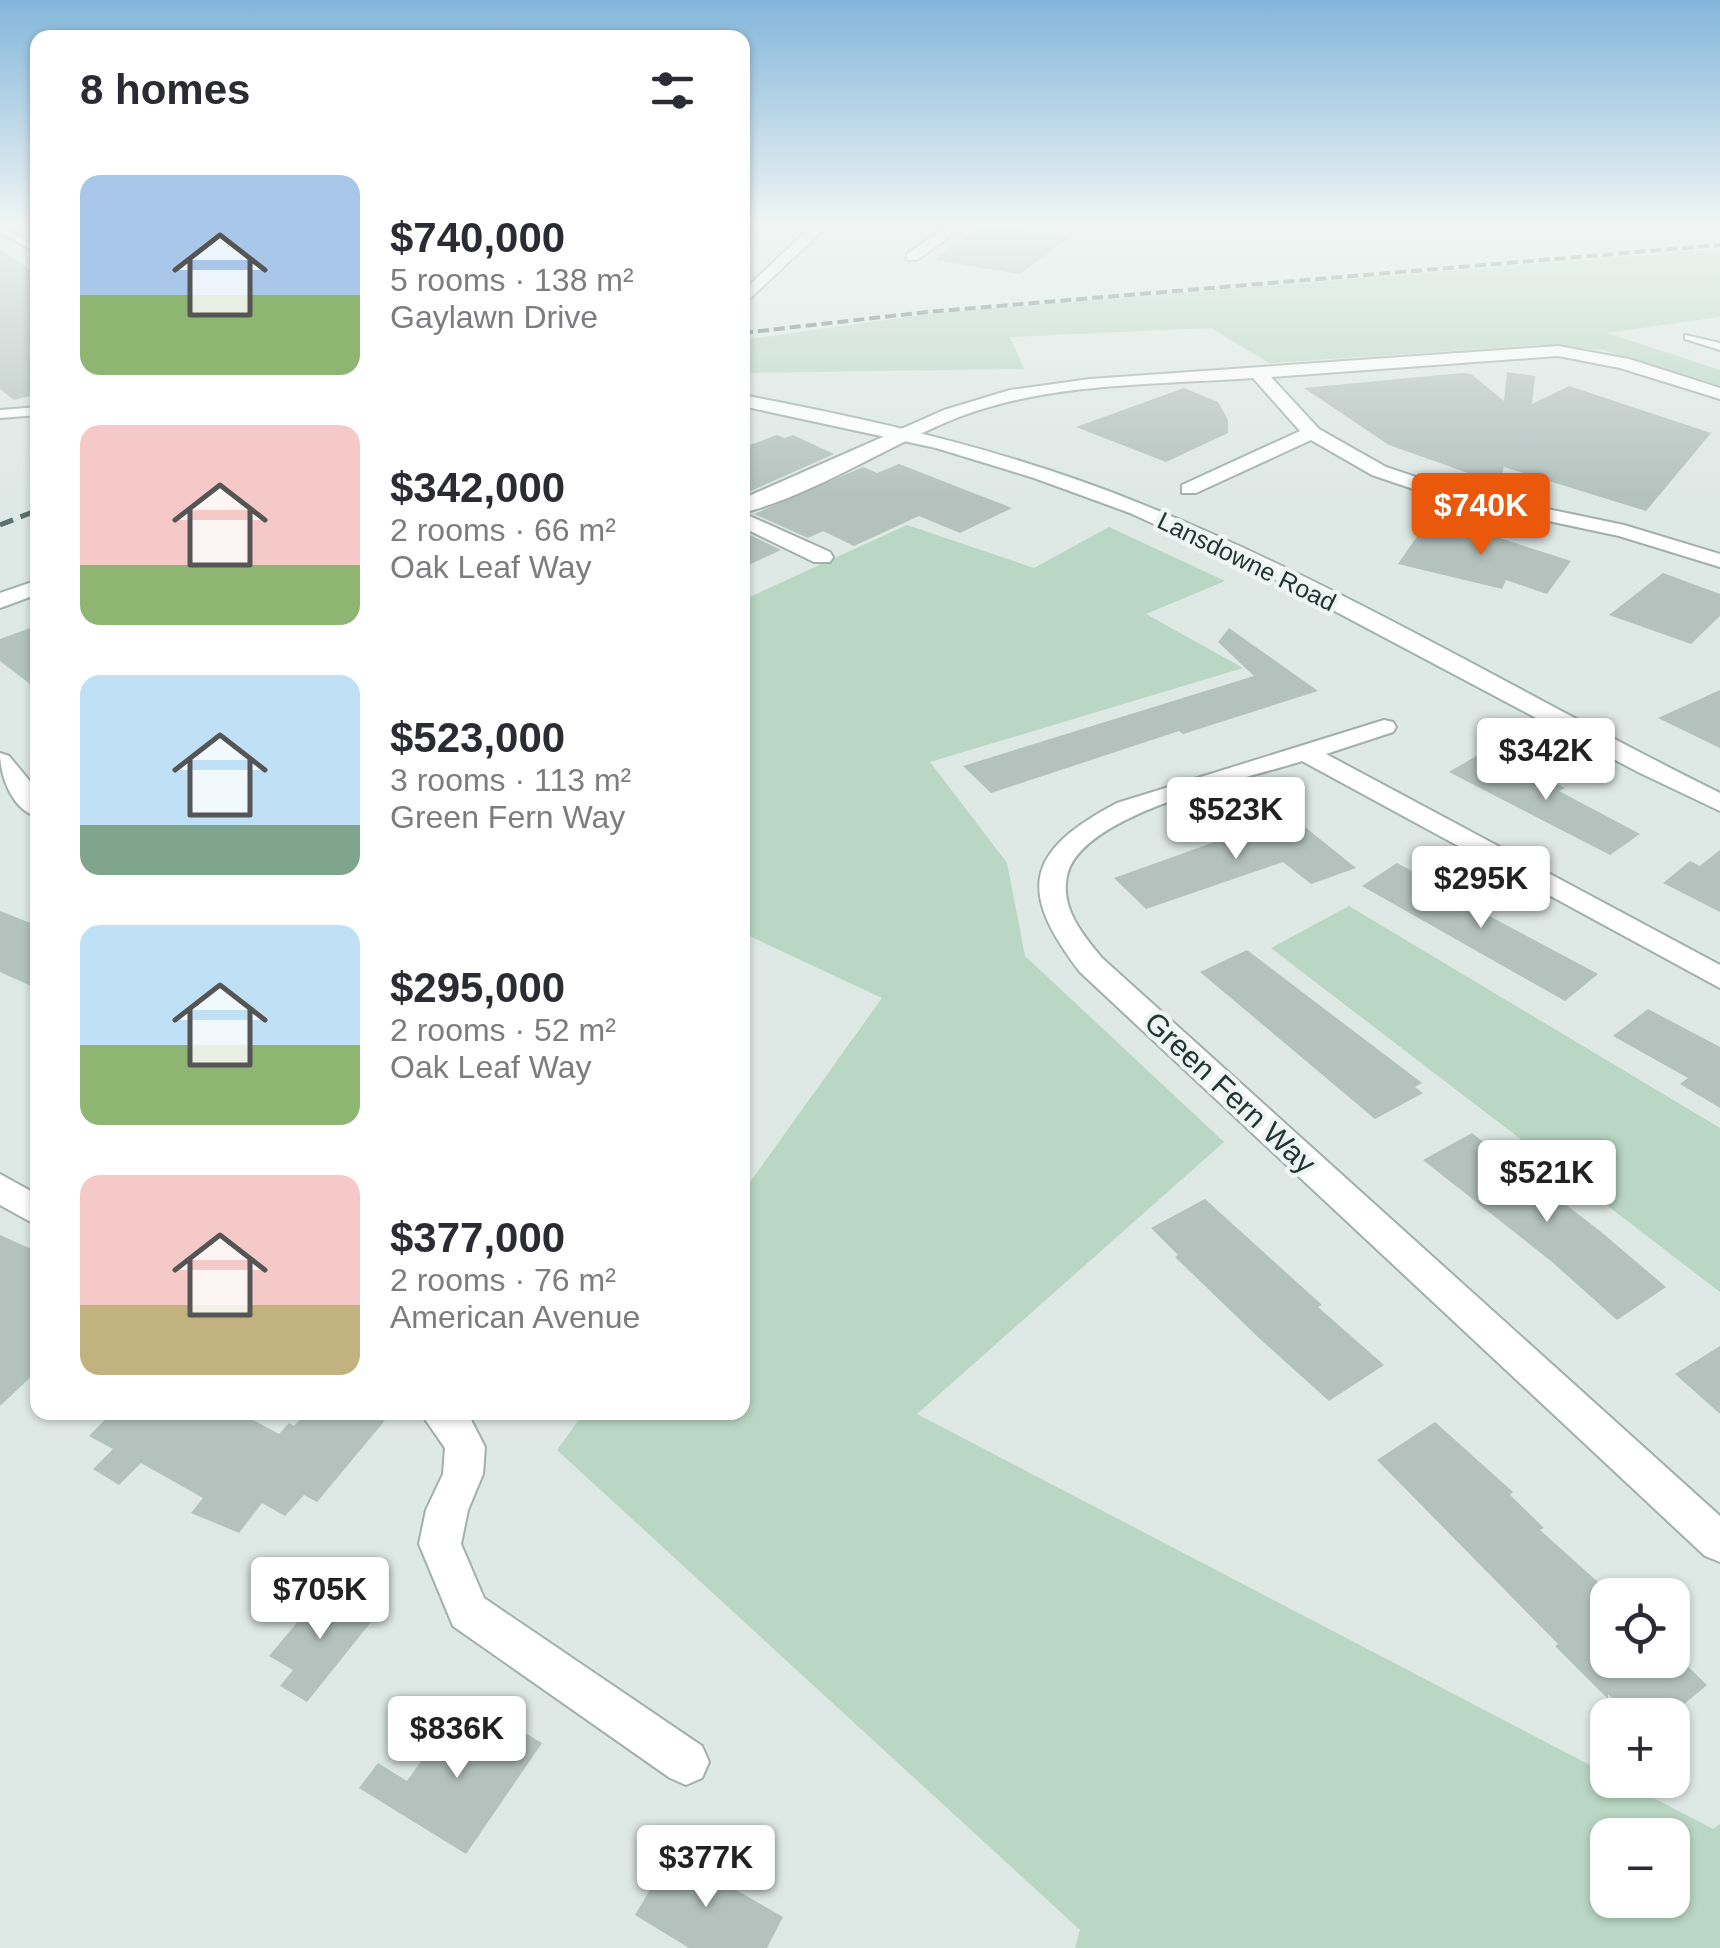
<!DOCTYPE html>
<meta charset="utf-8">
<style>
body{margin:0;font-family:Helvetica,sans-serif;background:#f2f2f3;color:#2b2b33;height:100vh;display:flex;flex-direction:column;font-size:38px;white-space:nowrap}
*{box-sizing:border-box;margin:0}
p{font-size:32px;color:#7c7c81}
.icon{flex:none;width:55px;height:55px;fill:none;stroke:currentColor;stroke-width:2;stroke-linecap:round;stroke-linejoin:round}
.map{position:relative;flex:1;overflow:hidden}
.drawer{position:absolute;left:30px;top:30px;width:720px;height:1390px;display:flex;flex-direction:column;background:#fff;border-radius:20px;box-shadow:0 2px 8px #0004}
.drawer>*{flex:none}
.fabs{position:absolute;left:1590px;top:1578px;display:grid;gap:20px}
.fabs a{display:grid;place-items:center;width:100px;height:100px;border-radius:20px;background:#fff;box-shadow:0 2px 8px #0004;font-size:50px}
.price{position:absolute;translate:-50% -85px;padding:0 22px;border-radius:10px;background:#fff;color:#222;font-size:32px;line-height:65px;filter:drop-shadow(0 2px 5px #0008)}
.price::after{content:'';position:absolute;left:50%;top:60px;width:30px;height:22px;margin-left:-15px;background:inherit;clip-path:polygon(0 0,100% 0,50% 100%)}
.price.current{background:#ea580c;color:#fff}
ul{padding:0;list-style:none}
li{display:flex;align-items:center;gap:30px;height:250px;padding:0 50px}
li span{display:grid;place-items:center;flex:none;width:280px;height:200px;border-radius:20px;color:#555}
li>.icon{margin-inline-start:auto}
span .icon{width:120px;height:120px;fill:#fffc;stroke-width:1}
li b{font-size:42px}
h2{display:flex;justify-content:space-between;align-items:center;height:120px;padding:0 50px;font-size:42px}
.map>svg:first-child{display:block}
</style>
<div class="map">
<svg width="1720" height="1948" viewBox="0 0 1720 1948">
<rect width="100%" height="100%" fill="#dee8e4"/>
<g fill="#b9d7c4" fill-rule="evenodd">
<path d="M 1720,249 L 1720,317 L 1607,333 L 1720,370 L 1720,387 L 1603,350 L 1540,345 L 1269,363 L 1211,328 L 1010,337 L 1024,369 L 743,373 L 742,340 L 943,312 Z"/>
<path d="M 907,525 L 1034,568 L 1109,527 L 1225,581 L 1146,614 L 1243,668 L 930,762 L 1007,863 L 1025,956 L 1224,1142 L 917,1414 L 1607,1774 L 1608,1780 L 1619,1780 L 1713,1829 L 1720,1824 L 1720,1948 L 1075,1948 L 1080,1930 L 557,1450 L 584,1413 L 742,1412 L 743,1192 L 882,998 L 743,933 L 743,600 ZM 1608,1835 L 1672,1835 L 1672,1900 L 1608,1900 Z"/>
<path d="M 1349,906 L 1720,1128 L 1720,1292 L 1271,948 Z"/>
</g>
<g fill="#b4c2be">
<path d="M 983,226 L 998,226 L 1070,237 L 1020,274 L 934,260 Z"/>
<path d="M 0,249 L 38,275 L 38,394 L 14,400 L 0,389 Z"/>
<path d="M 1507,372 L 1535,376 L 1532,404 L 1569,386 L 1711,433 L 1646,511 L 1504,467 L 1499,484 L 1389,445 L 1304,388 L 1462,373 L 1471,374 L 1504,401 Z"/>
<path d="M 1184,388 L 1218,402 L 1228,420 L 1228,433 L 1166,462 L 1076,427 Z"/>
<path d="M 777,435 L 785,438 L 793,435 L 834,454 L 742,495 L 742,448 Z"/>
<path d="M 899,464 L 1012,508 L 960,533 L 919,516 L 854,546 L 823,531 L 808,538 L 754,514 L 863,467 L 877,473 Z"/>
<path d="M 1431,516 L 1571,561 L 1547,594 L 1506,580 L 1502,589 L 1398,564 Z"/>
<path d="M 742,531 L 781,550 L 742,568 Z"/>
<path d="M 1663,573 L 1720,594 L 1720,616 L 1691,644 L 1609,615 Z"/>
<path d="M 38,625 L 38,690 L 0,661 L 0,639 Z"/>
<path d="M 1229,628 L 1318,691 L 1183,734 L 1179,731 L 991,793 L 963,766 L 1254,676 L 1218,642 Z"/>
<path d="M 1720,690 L 1720,748 L 1658,718 Z"/>
<path d="M 1478,755 L 1503,768 L 1513,762 L 1565,788 L 1559,791 L 1640,834 L 1610,855 L 1449,772 Z"/>
<path d="M 1290,815 L 1356,868 L 1311,884 L 1283,862 L 1146,909 L 1114,878 Z"/>
<path d="M 1720,850 L 1720,912 L 1663,883 L 1690,861 L 1700,866 Z"/>
<path d="M 1397,863 L 1481,908 L 1478,910 L 1598,974 L 1565,1001 L 1362,886 Z"/>
<path d="M 0,911 L 38,926 L 38,989 L 0,972 Z"/>
<path d="M 1247,950 L 1422,1083 L 1415,1087 L 1423,1093 L 1375,1119 L 1200,972 Z"/>
<path d="M 1648,1009 L 1720,1047 L 1720,1108 L 1680,1084 L 1688,1078 L 1613,1036 Z"/>
<path d="M 1472,1133 L 1600,1231 L 1666,1287 L 1617,1320 L 1551,1261 L 1423,1160 Z"/>
<path d="M 1205,1199 L 1322,1305 L 1318,1307 L 1384,1365 L 1329,1401 L 1261,1340 L 1175,1257 L 1178,1255 L 1151,1228 Z"/>
<path d="M 0,1235 L 38,1252 L 38,1370 L 0,1406 Z"/>
<path d="M 1720,1346 L 1720,1414 L 1675,1374 Z"/>
<path d="M 112,1412 L 238,1412 L 279,1434 L 289,1423 L 294,1426 L 307,1412 L 392,1412 L 317,1502 L 304,1495 L 285,1516 L 262,1503 L 239,1533 L 191,1513 L 203,1498 L 141,1463 L 119,1485 L 93,1469 L 113,1449 L 89,1436 Z"/>
<path d="M 1435,1422 L 1513,1492 L 1510,1495 L 1544,1528 L 1540,1530 L 1608,1591 L 1608,1660 L 1681,1660 L 1707,1685 L 1671,1715 L 1628,1715 L 1608,1694 L 1608,1699 L 1555,1646 L 1558,1644 L 1377,1460 Z"/>
<path d="M 326,1588 L 375,1617 L 307,1702 L 280,1686 L 293,1670 L 269,1656 Z"/>
<path d="M 497,1717 L 542,1743 L 466,1854 L 359,1788 L 378,1763 L 407,1781 L 450,1721 L 482,1739 Z"/>
<path d="M 672,1853 L 783,1917 L 767,1948 L 689,1948 L 635,1915 Z"/>
</g>
<g fill="none" stroke-linecap="round" stroke-linejoin="round">
<g stroke="#a2afab" stroke-width="4">
<g id="lane">
<path d="M 0,226 L 38,246 L 38,254 L 0,232 Z"/>
<path d="M 1685,335 L 1720,343 L 1720,350 L 1685,339 Z"/>
<path d="M 38,407 L 38,415 L 0,418 L 0,410 Z"/>
</g>
</g>
<g stroke="#a2afab" stroke-width="4">
<g id="street">
<path d="M 947,226 L 964,226 L 917,260 L 907,260 L 907,254 Z"/>
<path d="M 1558,346 L 1629,359 L 1720,388 L 1720,399 L 1620,368 L 1558,356 L 1271,377 L 1319,429 L 1386,467 L 1452,489 L 1624,525 L 1720,554 L 1720,567 L 1619,536 L 1440,498 L 1372,475 L 1311,440 L 1196,493 L 1182,493 L 1182,485 L 1300,431 L 1253,378 C 1156,385 1050,382 959,417 C 886,446 818,493 743,513 L 830,552 L 833,557 L 830,562 L 814,562 L 742,527 L 742,499 L 944,410 L 1010,390 L 1090,379 Z"/>
<path d="M 1384,720 L 1393,722 L 1396,727 L 1393,732 L 1326,754 L 1720,965 L 1720,988 L 1302,761 C 1247,779 1080,813 1067,876 C 1060,908 1083,935 1102,958 L 1720,1516 L 1720,1562 L 1705,1556 L 1080,972 C 1018,891 1024,852 1117,803 Z"/>
<path d="M 0,753 L 9,756 L 38,791 L 38,817 C 12,810 0,776 0,753 Z"/>
<path d="M 0,1174 L 38,1195 L 38,1226 L 0,1205 Z"/>
<path d="M 420,1412 L 467,1412 L 485,1447 L 483,1474 L 468,1510 L 461,1544 L 484,1598 L 702,1746 L 709,1762 L 702,1778 L 686,1785 L 670,1778 L 453,1626 L 419,1544 L 426,1510 L 443,1474 L 445,1448 Z"/>
</g>
</g>
<g stroke="#9fb2ad" stroke-width="4">
<g id="secondary">
<path d="M 812,226 L 827,226 L 742,306 L 742,292 Z"/>
<path d="M 742,395 C 879,421 1015,452 1144,505 C 1343,585 1528,698 1720,793 L 1720,811 L 1638,772 L 1278,581 L 1130,513 L 1034,478 L 936,448 L 742,406 Z"/>
<path d="M 38,580 L 38,594 L 0,608 L 0,593 Z"/>
</g>
</g>
<use href="#lane" fill="#fff" fill-rule="evenodd"/>
<use href="#street" fill="#fff" fill-rule="evenodd"/>
<use href="#secondary" fill="#fff" fill-rule="evenodd"/>
<path stroke="#5b716e" stroke-width="4" stroke-dasharray="11 5" stroke-linecap="butt" d="M 742,333 L 927,312 L 1720,245"/>
<path stroke="#5b716e" stroke-width="5" stroke-dasharray="14 8" stroke-linecap="butt" d="M 0,525 L 38,510"/>
</g>
<linearGradient id="sky" x2="0" y2="1"><stop stop-color="#83b6db"/><stop offset="0.45" stop-color="#f0f5f3"/><stop offset="1" stop-color="#f0f5f3" stop-opacity="0"/></linearGradient>
<rect width="1720" height="499" fill="url(#sky)"/>
<g text-anchor="middle" stroke-width="9" stroke-linejoin="round" paint-order="stroke">
<g font-size="25" fill="#213532" stroke="#eef5f2">
<text transform="translate(1247 561) rotate(26)" y="9">Lansdowne Road</text>
</g>
<g font-size="30" fill="#213532" stroke="#eef5f2">
<text transform="translate(1230 1093) rotate(43)" y="10">Green Fern Way</text>
</g>
</g>
</svg>
<div class="fabs">
<a><svg class="icon" aria-label="locate" viewBox="0 0 24 24"><circle cx="12" cy="12" r="6"/><path d="M12 2v4M12 18v4M2 12h4M18 12h4"/></svg></a>
<a>+</a>
<a>−</a>
</div>
<b class="price current" style="left:1481px;top:558px">$740K</b>
<b class="price" style="left:1546px;top:803px">$342K</b>
<b class="price" style="left:1236px;top:862px">$523K</b>
<b class="price" style="left:1481px;top:931px">$295K</b>
<b class="price" style="left:1547px;top:1225px">$521K</b>
<b class="price" style="left:320px;top:1642px">$705K</b>
<b class="price" style="left:457px;top:1781px">$836K</b>
<b class="price" style="left:706px;top:1910px">$377K</b>
<section class="drawer">
<h2>8 homes<svg class="icon" aria-label="filters" viewBox="0 0 24 24"><path d="M4 7h16M4 17h16"/><circle cx="9" cy="7" r="2"/><circle cx="15" cy="17" r="2"/></svg></h2>
<ul>
<li><span style="background:linear-gradient(#a9c7e8 60%,#8fb573 0)"><svg class="icon" aria-label="home" viewBox="0 0 24 24"><path d="M3 11l9-7 9 7M6 9v11h12V9"/></svg></span><div><b>$740,000</b><p>5 rooms · 138 m²</p><p>Gaylawn Drive</p></div></li>
<li><span style="background:linear-gradient(#f6c9c9 70%,#8fb573 0)"><svg class="icon" aria-label="home" viewBox="0 0 24 24"><path d="M3 11l9-7 9 7M6 9v11h12V9"/></svg></span><div><b>$342,000</b><p>2 rooms · 66 m²</p><p>Oak Leaf Way</p></div></li>
<li><span style="background:linear-gradient(#bfe0f5 75%,#7fa58c 0)"><svg class="icon" aria-label="home" viewBox="0 0 24 24"><path d="M3 11l9-7 9 7M6 9v11h12V9"/></svg></span><div><b>$523,000</b><p>3 rooms · 113 m²</p><p>Green Fern Way</p></div></li>
<li><span style="background:linear-gradient(#bfe0f5 60%,#8fb573 0)"><svg class="icon" aria-label="home" viewBox="0 0 24 24"><path d="M3 11l9-7 9 7M6 9v11h12V9"/></svg></span><div><b>$295,000</b><p>2 rooms · 52 m²</p><p>Oak Leaf Way</p></div></li>
<li><span style="background:linear-gradient(#f6c9c9 65%,#c2b280 0)"><svg class="icon" aria-label="home" viewBox="0 0 24 24"><path d="M3 11l9-7 9 7M6 9v11h12V9"/></svg></span><div><b>$377,000</b><p>2 rooms · 76 m²</p><p>American Avenue</p></div></li>
</ul>
</section>
</div>
